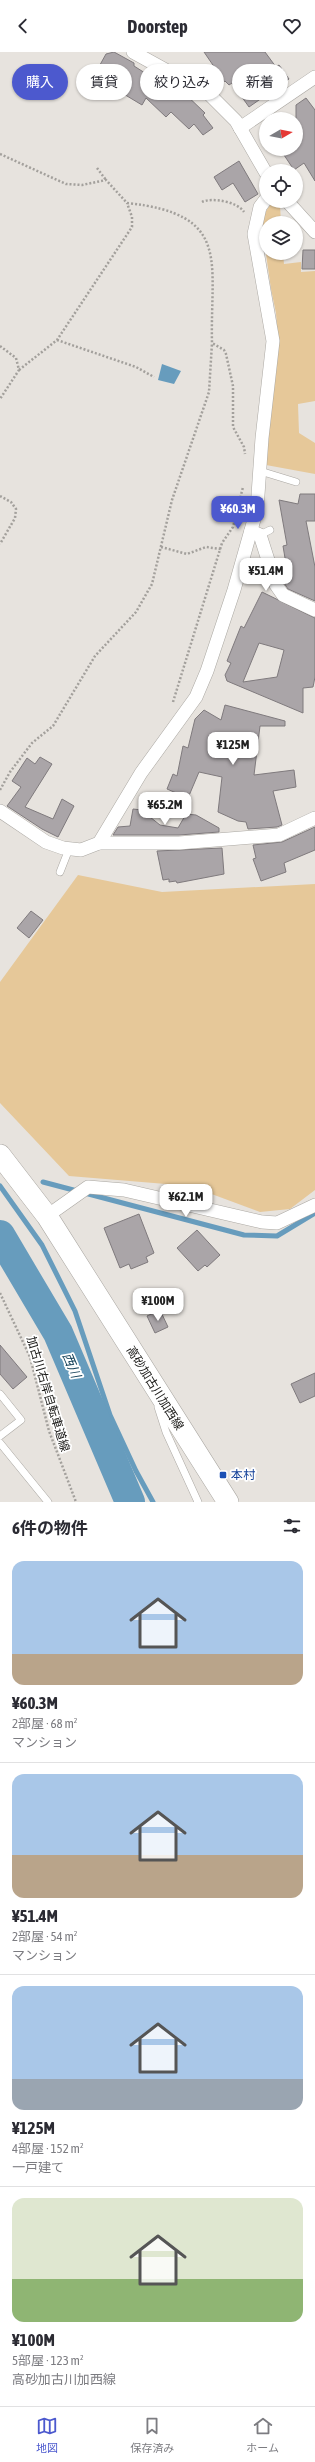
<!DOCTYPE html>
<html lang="ja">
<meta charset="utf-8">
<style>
body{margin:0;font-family:"Asap Condensed","Noto Sans JP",sans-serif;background:#f2f2f3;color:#2b2b33;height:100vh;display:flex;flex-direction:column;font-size:15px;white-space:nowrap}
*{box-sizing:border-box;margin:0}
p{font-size:13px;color:#7c7c81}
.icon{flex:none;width:22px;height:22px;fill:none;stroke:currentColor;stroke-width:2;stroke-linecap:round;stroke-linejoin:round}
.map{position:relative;height:1450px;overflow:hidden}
.sheet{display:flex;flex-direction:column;background:#fff;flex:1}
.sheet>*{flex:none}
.banner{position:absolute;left:12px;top:12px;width:291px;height:36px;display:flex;gap:8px}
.needle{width:26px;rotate:80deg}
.tools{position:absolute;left:259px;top:60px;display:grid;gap:8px}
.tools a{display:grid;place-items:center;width:44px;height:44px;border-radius:50%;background:#fff;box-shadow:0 1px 3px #0004;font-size:20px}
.price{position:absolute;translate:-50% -34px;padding:0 9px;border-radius:8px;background:#fff;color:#222;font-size:13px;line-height:26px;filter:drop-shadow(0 1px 2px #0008)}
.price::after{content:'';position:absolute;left:50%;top:24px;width:12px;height:9px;margin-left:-6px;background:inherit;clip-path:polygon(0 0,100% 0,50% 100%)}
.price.on{background:#4c59ce;color:#fff}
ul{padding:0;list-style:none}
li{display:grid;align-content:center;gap:8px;height:212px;padding:0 12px}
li+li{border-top:1px solid #e1e1e2}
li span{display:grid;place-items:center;height:124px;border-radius:12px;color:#555}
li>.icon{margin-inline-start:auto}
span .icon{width:72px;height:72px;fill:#fffc;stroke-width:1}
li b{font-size:17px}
h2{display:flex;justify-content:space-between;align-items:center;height:48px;padding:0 12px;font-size:17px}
.tag{padding:0 14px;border-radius:18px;background:#fff;box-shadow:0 1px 3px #0004;font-size:14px;line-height:36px}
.tag.on{background:#4c59ce;color:#fff}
header{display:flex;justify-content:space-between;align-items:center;height:52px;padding:0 12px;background:#fff;font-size:18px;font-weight:700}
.menu{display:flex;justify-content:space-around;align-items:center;height:56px;border-top:1px solid #e1e1e2;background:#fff;font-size:11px;color:#7c7c81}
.menu a{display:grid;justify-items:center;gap:2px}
.menu .on{color:#4c59ce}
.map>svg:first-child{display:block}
</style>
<header><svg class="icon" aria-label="back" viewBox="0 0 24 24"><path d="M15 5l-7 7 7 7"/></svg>Doorstep<svg class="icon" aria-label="heart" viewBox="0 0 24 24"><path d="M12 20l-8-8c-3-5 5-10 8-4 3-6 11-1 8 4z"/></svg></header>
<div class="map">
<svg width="315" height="1450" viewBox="0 0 315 1450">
<rect width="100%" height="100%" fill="#e7e3de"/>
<g fill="#e6c899">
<path d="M 272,150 L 280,153 L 281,171 L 266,171 L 266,201 L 283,201 L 284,212 L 301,210 L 301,220 L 315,219 L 315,349 L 298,352 L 299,381 L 315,391 L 315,422 L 266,413 L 278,289 L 276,261 L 271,237 L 261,167 Z"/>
<path d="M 78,823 L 162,840 L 315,832 L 315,1138 L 290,1157 L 260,1160 L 190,1134 L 69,1124 L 0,1051 L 0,930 Z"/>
</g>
<path fill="#679cbd" d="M 162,312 L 181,319 L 174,332 L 158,328 Z"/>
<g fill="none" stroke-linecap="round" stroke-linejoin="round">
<g stroke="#679cbd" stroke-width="5">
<path d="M 43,1130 L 244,1183 L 277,1184 L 315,1161"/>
<path d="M 0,1134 L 42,1193 L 75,1259 L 110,1363 L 136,1419 L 153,1450"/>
</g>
<path stroke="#679cbd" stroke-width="30" d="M 0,1183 L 58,1281 L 130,1450"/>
</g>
<g fill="#aaa5a8" stroke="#7f7a7d" fill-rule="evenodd">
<path d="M 114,0 L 134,11 L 134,14 L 156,28 L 158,24 L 176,42 L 181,38 L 205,61 L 203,63 L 213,76 L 203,83 L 194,72 L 189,77 L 171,60 L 166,65 L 146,46 L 142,53 L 122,41 L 123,37 L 96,20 L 106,2 Z"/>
<path d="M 204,0 L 265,0 L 276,15 L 279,13 L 289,27 L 249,55 L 232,31 L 229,33 L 225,29 L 219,33 L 212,22 L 217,19 Z"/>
<path d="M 306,46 L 315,58 L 315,129 L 304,111 L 294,118 L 280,97 L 296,97 L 296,53 Z"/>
<path d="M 239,109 L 258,142 L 245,150 L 233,131 L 222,138 L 214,125 Z"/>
<path d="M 303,198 L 315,198 L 315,217 L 302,217 Z"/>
<path d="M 300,442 L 315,442 L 315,469 L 306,469 L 315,515 L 315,549 L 288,537 L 284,531 L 289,530 L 283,494 L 287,493 L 279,448 L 298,452 Z"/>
<path d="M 262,540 L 315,566 L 315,625 L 313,635 L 303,636 L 303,661 L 227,629 L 225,623 L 231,611 L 227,609 L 241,574 L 244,576 ZM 259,591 L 284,598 L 277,625 L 243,630 Z"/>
<path d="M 225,653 L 285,669 L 285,674 L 260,674 L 254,723 L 294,718 L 296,735 L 273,739 L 282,773 L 277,775 L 248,777 L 246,770 L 238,769 L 218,760 L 222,725 L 199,720 L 188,746 L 167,737 L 173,722 L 177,724 L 183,694 L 188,696 L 195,667 L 204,658 L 221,668 Z"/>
<path d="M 40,705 L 52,712 L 25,755 L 53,767 L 62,747 L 74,754 L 58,785 L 42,777 L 7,754 L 21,735 L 12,729 L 27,706 L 35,712 Z"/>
<path d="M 133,757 L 151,759 L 150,765 L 160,773 L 178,776 L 186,762 L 196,763 L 219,776 L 219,780 L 179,783 L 113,783 L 118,775 L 130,774 Z"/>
<path d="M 315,775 L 315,798 L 284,811 L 286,820 L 261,829 L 253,807 L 256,806 L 253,793 L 282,790 Z"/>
<path d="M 222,796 L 224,822 L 177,831 L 176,829 L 169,830 L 169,827 L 163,828 L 157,799 Z"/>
<path d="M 31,859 L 43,868 L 29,886 L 17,876 Z"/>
<path d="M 139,1162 L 154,1201 L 146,1205 L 148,1210 L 131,1217 L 129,1212 L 120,1216 L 104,1176 Z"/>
<path d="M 197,1178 L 220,1203 L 207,1215 L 205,1213 L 198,1219 L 177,1196 Z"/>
<path d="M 160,1258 L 168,1275 L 155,1281 L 147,1264 Z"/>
<path d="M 0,1293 L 27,1325 L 13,1337 L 0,1322 Z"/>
<path d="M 315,1321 L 315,1344 L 300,1351 L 291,1332 Z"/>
</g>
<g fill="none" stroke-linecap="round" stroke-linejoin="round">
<g stroke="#aba8a3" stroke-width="8">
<g id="lane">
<path d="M 260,419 L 296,430"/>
<path d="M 260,483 L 270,478"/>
<path d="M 60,820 L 69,797"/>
<path d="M 0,1342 L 21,1368 L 0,1384"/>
<path d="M 158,1355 L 166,1380 L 198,1450"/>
<path d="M 0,1391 L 48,1450"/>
</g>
</g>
<g stroke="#aba8a3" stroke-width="14">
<g id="street">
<path d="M 133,0 L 209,42 L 236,69 L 266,121"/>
<path d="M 240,76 L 315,25"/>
<path d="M 287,149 L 315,180"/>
<path d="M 251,479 L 260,483 L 276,533 L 283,543 L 315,558"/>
<path d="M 0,759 L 46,790 L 63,796 L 81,798 L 99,791 L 179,791 L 279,783 L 315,766"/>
<path d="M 99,791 L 141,721 L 196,645 L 207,619 L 234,538 L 257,457 L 262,386 L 273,289 L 254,182 L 260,155 L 266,147"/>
<path d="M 47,1164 L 88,1135 L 124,1138 L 262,1170 L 277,1171 L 315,1153"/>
</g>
</g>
<g stroke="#aba8a3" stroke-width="22">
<path id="primary" d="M 0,1103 L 47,1164 L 228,1450"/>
</g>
<g stroke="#a3a09c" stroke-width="2.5" stroke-dasharray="2 2" stroke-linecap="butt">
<path d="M 0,102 L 66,132 L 82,133 L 106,128 L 127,151 C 232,162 210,209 212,291 L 224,298 L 226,302 L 233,334 L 233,375 L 244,395 L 245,402"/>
<path d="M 97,116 L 106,128"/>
<path d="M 202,150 C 212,145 238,150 244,160"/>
<path d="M 57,288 L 136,315 L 154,325"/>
<path d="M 0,294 L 16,306 L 19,318 L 0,347"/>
<path d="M 19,318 L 57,288 L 132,175 L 132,165 L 127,151"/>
<path d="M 0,444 L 11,450 L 16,457 L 15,466 L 0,492"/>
<path d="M 161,495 L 187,502 L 206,495 L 221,497"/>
<path d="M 173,650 L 222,491 L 233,475 L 243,435"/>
<path d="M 0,738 L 10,720 L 32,691 L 53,674 L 95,604 L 136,560 L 152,532 L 172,448 L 209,340 L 212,291"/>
<path d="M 0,1241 L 30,1305 L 49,1379 L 76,1450"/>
</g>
<use href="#lane" stroke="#fff" stroke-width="7"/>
<use href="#street" stroke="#fff" stroke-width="13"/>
<use href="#primary" stroke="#fff" stroke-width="21"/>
</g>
<rect fill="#1a4fb4" stroke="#fff" stroke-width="1.5" x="219" y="1419" width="8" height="8" rx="2"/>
<g text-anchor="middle" stroke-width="3.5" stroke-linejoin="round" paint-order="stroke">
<g font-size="12" fill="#21201e" stroke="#fff">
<text transform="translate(155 1336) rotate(58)" y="4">高砂加古川加西線</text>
<text transform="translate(48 1342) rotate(73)" y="4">加古川右岸自転車道線</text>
</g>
<g font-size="12" fill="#164399" stroke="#fff" text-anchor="start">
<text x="231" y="1427">本村</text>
</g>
<g font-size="13" font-style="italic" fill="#154159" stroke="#fff">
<text transform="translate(72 1313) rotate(67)" y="5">西川</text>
</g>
</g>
</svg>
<div class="tools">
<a><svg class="needle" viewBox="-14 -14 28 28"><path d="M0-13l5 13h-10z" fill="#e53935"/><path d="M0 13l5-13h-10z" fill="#7c7c81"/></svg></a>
<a><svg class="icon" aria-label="locate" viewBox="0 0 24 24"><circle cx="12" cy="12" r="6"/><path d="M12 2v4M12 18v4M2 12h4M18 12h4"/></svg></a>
<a><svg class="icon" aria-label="layers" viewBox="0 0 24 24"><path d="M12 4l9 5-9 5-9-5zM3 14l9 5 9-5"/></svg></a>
</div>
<b class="price on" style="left:238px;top:478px">¥60.3M</b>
<b class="price" style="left:266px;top:540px">¥51.4M</b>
<b class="price" style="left:233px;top:714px">¥125M</b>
<b class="price" style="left:165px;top:774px">¥65.2M</b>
<b class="price" style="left:186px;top:1166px">¥62.1M</b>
<b class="price" style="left:158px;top:1270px">¥100M</b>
<div class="banner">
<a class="tag on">購入</a>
<a class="tag">賃貸</a>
<a class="tag">絞り込み</a>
<a class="tag">新着</a>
</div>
</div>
<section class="sheet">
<h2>6件の物件<svg class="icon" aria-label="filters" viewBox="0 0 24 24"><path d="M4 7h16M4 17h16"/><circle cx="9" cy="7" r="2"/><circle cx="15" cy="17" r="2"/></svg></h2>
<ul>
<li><span style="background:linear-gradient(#a9c7e8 75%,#b9a48a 0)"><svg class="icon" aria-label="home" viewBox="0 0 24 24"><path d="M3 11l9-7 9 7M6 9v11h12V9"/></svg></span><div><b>¥60.3M</b><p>2部屋 · 68 m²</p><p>マンション</p></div></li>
<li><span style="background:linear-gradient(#a9c7e8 65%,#b9a48a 0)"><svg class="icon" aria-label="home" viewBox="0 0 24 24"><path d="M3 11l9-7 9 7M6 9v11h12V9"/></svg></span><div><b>¥51.4M</b><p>2部屋 · 54 m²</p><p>マンション</p></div></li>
<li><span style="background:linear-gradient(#a9c7e8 75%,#9aa5b1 0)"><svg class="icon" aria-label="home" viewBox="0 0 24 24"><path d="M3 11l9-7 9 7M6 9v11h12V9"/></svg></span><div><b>¥125M</b><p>4部屋 · 152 m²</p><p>一戸建て</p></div></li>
<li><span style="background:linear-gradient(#dfe7d0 65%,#8fb573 0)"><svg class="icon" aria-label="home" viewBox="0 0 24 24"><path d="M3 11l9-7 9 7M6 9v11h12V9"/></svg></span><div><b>¥100M</b><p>5部屋 · 123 m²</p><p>高砂加古川加西線</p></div></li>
</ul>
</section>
<nav class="menu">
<a class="on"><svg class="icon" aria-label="map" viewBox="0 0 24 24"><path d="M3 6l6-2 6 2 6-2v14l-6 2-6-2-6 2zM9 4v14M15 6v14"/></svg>地図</a>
<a><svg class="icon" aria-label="saved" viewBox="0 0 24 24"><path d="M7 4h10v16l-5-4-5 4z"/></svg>保存済み</a>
<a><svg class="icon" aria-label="home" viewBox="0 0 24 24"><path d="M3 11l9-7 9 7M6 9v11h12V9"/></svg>ホーム</a>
</nav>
